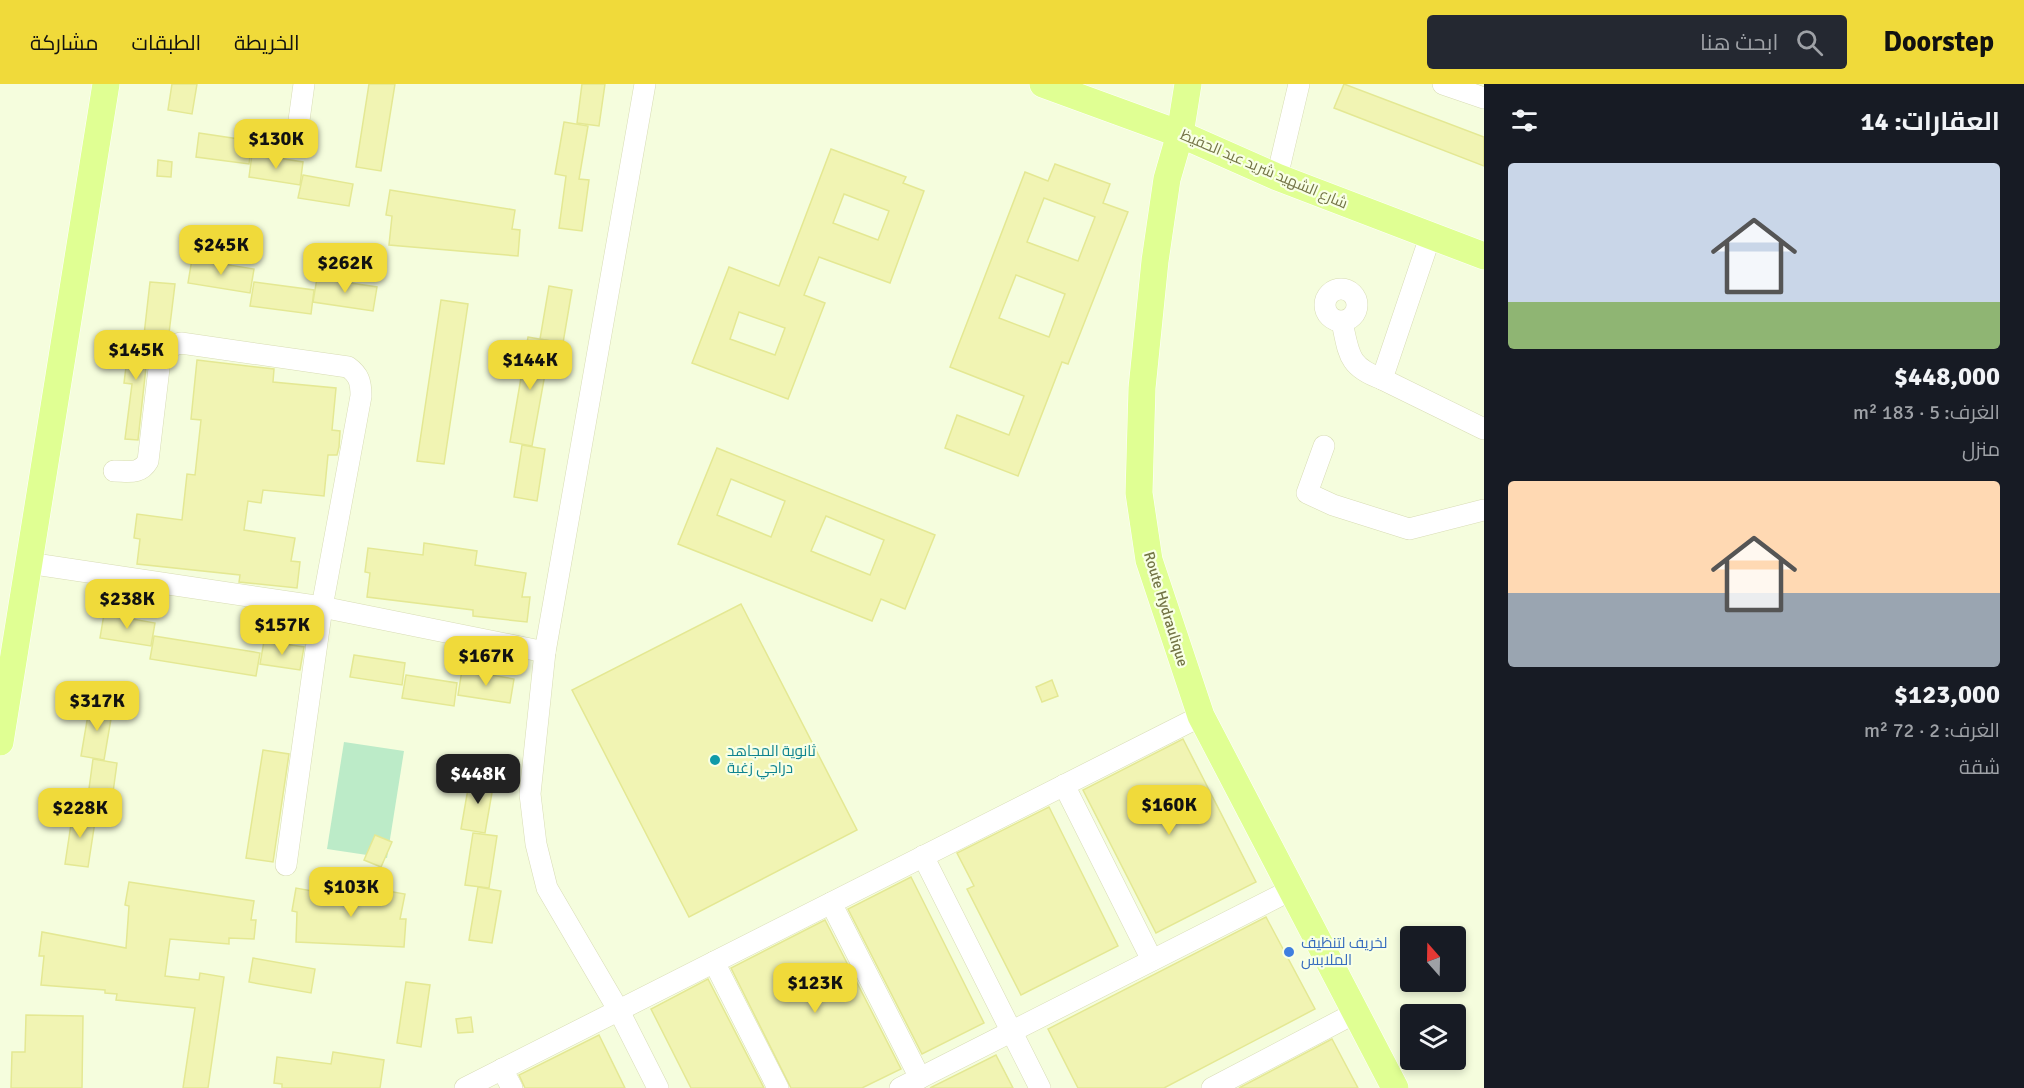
<!DOCTYPE html>
<html lang="ar">
<meta charset="utf-8">
<style>
body{margin:0;font-family:Signika,Cairo,sans-serif;background:#242831;color:#f1f3f6;direction:rtl;height:100vh;display:flex;flex-direction:column;font-size:22px;white-space:nowrap}
*{box-sizing:border-box;margin:0}
p{font-size:20px;color:#9ea1a6}
.icon{flex:none;width:33px;height:33px;fill:none;stroke:currentColor;stroke-width:2;stroke-linecap:round;stroke-linejoin:round}
.map{position:relative;flex:1;overflow:hidden;direction:ltr}
.side{display:flex;flex-direction:column;background:#171b24;width:540px}
.side>*{flex:none}
.needle{width:39px;rotate:340deg}
.buttons{position:absolute;left:1400px;top:842px;display:grid;gap:12px}
.buttons a{display:grid;place-items:center;width:66px;height:66px;border-radius:6px;background:#171b24;box-shadow:0 3px 9px #0003;font-size:30px}
.price{position:absolute;translate:-50% -51px;padding:0 14px;border-radius:12px;background:#f0da3a;color:#111;font-size:20px;line-height:39px;filter:drop-shadow(0 2px 3px #0008)}
.price::after{content:'';position:absolute;left:50%;top:36px;width:18px;height:14px;margin-left:-9px;background:inherit;clip-path:polygon(0 0,100% 0,50% 100%)}
.price.on{background:#222;color:#fff}
ul{padding:0;list-style:none}
li{display:grid;align-content:center;gap:12px;height:318px;padding:0 24px}
li span{display:grid;place-items:center;height:186px;border-radius:6px;color:#555}
li>.icon{margin-inline-start:auto}
span .icon{width:108px;height:108px;fill:#fffc;stroke-width:1}
li b{font-size:26px}
h2{display:flex;justify-content:space-between;align-items:center;height:72px;padding:0 24px;font-size:26px}
header{display:flex;align-items:center;gap:36px;box-sizing:border-box;height:84px;padding:0 30px;background:#f0da3a;color:#111}
header strong{font-size:28px}
nav{display:flex;gap:33px;margin-inline-start:auto;font-size:21px}
.search{width:420px;height:54px;background:#242831;display:flex;align-items:center;gap:15px;box-sizing:border-box;padding:0 21px;border-radius:6px;color:#9ea1a6;font-size:22px}
main{display:flex;flex:1;min-height:0}
.map>svg:first-child{display:block}
</style>
<header>
<strong>Doorstep</strong>
<div class="search"><svg class="icon" aria-label="search" viewBox="0 0 24 24"><circle cx="10" cy="10" r="6"/><path d="M15 15l6 6"/></svg>ابحث هنا</div>
<nav><a>الخريطة</a><a>الطبقات</a><a>مشاركة</a></nav>
</header>
<main>
<section class="side">
<h2>العقارات: 14<svg class="icon" aria-label="filters" viewBox="0 0 24 24"><path d="M4 7h16M4 17h16"/><circle cx="9" cy="7" r="2"/><circle cx="15" cy="17" r="2"/></svg></h2>
<ul>
<li><span style="background:linear-gradient(#c9d6e8 75%,#8fb573 0)"><svg class="icon" aria-label="home" viewBox="0 0 24 24"><path d="M3 11l9-7 9 7M6 9v11h12V9"/></svg></span><div><b>$448,000</b><p>الغرف: 5 · 183 m²</p><p>منزل</p></div></li>
<li><span style="background:linear-gradient(#ffd9b3 60%,#9aa5b1 0)"><svg class="icon" aria-label="home" viewBox="0 0 24 24"><path d="M3 11l9-7 9 7M6 9v11h12V9"/></svg></span><div><b>$123,000</b><p>الغرف: 2 · 72 m²</p><p>شقة</p></div></li>
</ul>
</section>
<div class="map">
<svg width="1484" height="1004" viewBox="0 0 1484 1004">
<rect width="100%" height="100%" fill="#f5fddd"/>
<path fill="#bcebc8" d="M 344,658 L 404,667 L 387,774 L 327,765 Z"/>
<g fill="#f1f4b3" stroke="#e4e893" stroke-width="1.5" fill-rule="evenodd">
<path d="M 172,0 L 197,0 L 192,30 L 168,26 Z"/>
<path d="M 369,0 L 395,0 L 381,87 L 356,83 Z"/>
<path d="M 582,0 L 605,0 L 599,42 L 577,39 Z"/>
<path d="M 1344,0 L 1484,53 L 1484,82 L 1334,24 Z"/>
<path d="M 564,38 L 588,42 L 579,95 L 589,96 L 582,147 L 559,144 L 566,92 L 555,90 Z"/>
<path d="M 199,49 L 252,57 L 249,80 L 196,73 Z"/>
<path d="M 831,65 L 906,93 L 903,99 L 924,107 L 890,199 L 819,173 L 804,211 L 825,219 L 788,315 L 692,279 L 729,183 L 779,202 ZM 844,110 L 889,127 L 878,156 L 833,139 ZM 739,228 L 785,244 L 775,271 L 730,255 Z"/>
<path d="M 252,70 L 303,78 L 300,101 L 249,93 Z"/>
<path d="M 158,76 L 172,78 L 171,93 L 157,92 Z"/>
<path d="M 1055,80 L 1110,100 L 1103,119 L 1128,128 L 1068,280 L 1062,278 L 1018,392 L 945,364 L 957,331 L 1009,351 L 1024,312 L 950,283 L 1025,88 L 1048,97 ZM 1044,114 L 1095,133 L 1078,177 L 1027,158 ZM 1016,191 L 1065,210 L 1049,253 L 999,234 Z"/>
<path d="M 303,91 L 353,100 L 349,122 L 298,114 Z"/>
<path d="M 390,106 L 515,126 L 512,145 L 520,146 L 518,172 L 389,161 L 392,132 L 386,131 Z"/>
<path d="M 192,175 L 254,185 L 250,209 L 188,199 Z"/>
<path d="M 317,194 L 377,203 L 373,227 L 313,218 Z"/>
<path d="M 150,198 L 175,200 L 169,249 L 163,252 L 144,251 Z"/>
<path d="M 254,198 L 314,206 L 311,230 L 250,222 Z"/>
<path d="M 549,202 L 572,206 L 563,259 L 540,255 Z"/>
<path d="M 441,216 L 468,220 L 444,380 L 417,377 Z"/>
<path d="M 130,250 L 154,253 L 147,274 L 138,356 L 125,355 L 132,300 L 124,299 Z"/>
<path d="M 528,253 L 551,257 L 532,362 L 510,358 Z"/>
<path d="M 197,276 L 274,285 L 273,298 L 336,304 L 332,346 L 340,347 L 339,363 L 337,371 L 328,371 L 324,412 L 263,406 L 261,419 L 248,417 L 244,446 L 295,454 L 291,477 L 300,478 L 297,504 L 239,498 L 240,491 L 137,480 L 140,455 L 134,454 L 137,430 L 182,436 L 187,390 L 195,391 L 201,336 L 191,335 Z"/>
<path d="M 522,361 L 545,365 L 537,417 L 514,413 Z"/>
<path d="M 717,364 L 935,451 L 905,525 L 881,515 L 872,537 L 678,460 ZM 731,395 L 785,417 L 771,453 L 717,431 ZM 826,432 L 884,456 L 870,491 L 811,467 Z"/>
<path d="M 424,459 L 477,467 L 475,481 L 526,489 L 522,513 L 530,513 L 527,538 L 473,532 L 473,526 L 367,513 L 370,489 L 365,488 L 368,464 L 423,471 Z"/>
<path d="M 741,520 L 857,746 L 689,833 L 572,606 Z"/>
<path d="M 104,530 L 155,539 L 151,562 L 100,554 Z"/>
<path d="M 154,552 L 260,569 L 256,592 L 150,575 Z"/>
<path d="M 264,557 L 304,563 L 300,586 L 260,580 Z"/>
<path d="M 354,571 L 405,579 L 402,601 L 350,593 Z"/>
<path d="M 462,586 L 514,595 L 510,619 L 458,611 Z"/>
<path d="M 406,591 L 457,599 L 454,622 L 402,614 Z"/>
<path d="M 1052,596 L 1058,612 L 1042,618 L 1036,603 Z"/>
<path d="M 90,619 L 113,623 L 104,676 L 81,672 Z"/>
<path d="M 1183,655 L 1256,798 L 1156,849 L 1083,706 Z"/>
<path d="M 263,666 L 289,670 L 273,778 L 246,774 Z"/>
<path d="M 93,675 L 117,679 L 110,730 L 86,727 Z"/>
<path d="M 470,693 L 494,697 L 485,749 L 461,745 Z"/>
<path d="M 1049,723 L 1118,862 L 1021,911 L 967,805 L 974,802 L 957,769 Z"/>
<path d="M 73,727 L 96,731 L 88,783 L 65,780 Z"/>
<path d="M 473,749 L 497,752 L 489,804 L 465,801 Z"/>
<path d="M 375,751 L 392,758 L 381,783 L 364,776 Z"/>
<path d="M 911,793 L 984,939 L 922,970 L 848,825 Z"/>
<path d="M 129,798 L 254,817 L 251,836 L 256,836 L 254,855 L 229,854 L 229,860 L 170,855 L 165,892 L 199,896 L 200,889 L 224,893 L 208,1004 L 183,1004 L 195,924 L 116,916 L 117,910 L 105,909 L 105,906 L 41,901 L 44,872 L 39,872 L 42,848 L 126,864 L 129,822 L 125,821 Z"/>
<path d="M 353,801 L 405,810 L 400,835 L 406,835 L 404,863 L 296,858 L 297,828 L 292,827 L 296,804 L 351,814 Z"/>
<path d="M 478,803 L 501,807 L 492,859 L 469,856 Z"/>
<path d="M 1266,833 L 1315,925 L 1164,1004 L 1078,1004 L 1048,945 Z"/>
<path d="M 825,836 L 901,985 L 862,1004 L 791,1004 L 731,884 Z"/>
<path d="M 253,874 L 315,885 L 311,909 L 249,898 Z"/>
<path d="M 708,895 L 764,1004 L 691,1004 L 651,925 Z"/>
<path d="M 406,898 L 430,901 L 421,963 L 397,959 Z"/>
<path d="M 26,931 L 83,932 L 82,1004 L 11,1004 L 12,968 L 25,968 Z"/>
<path d="M 471,933 L 473,948 L 458,949 L 456,935 Z"/>
<path d="M 599,951 L 625,1004 L 525,1004 L 519,991 Z"/>
<path d="M 1332,955 L 1358,1004 L 1239,1004 Z"/>
<path d="M 333,968 L 384,976 L 380,1004 L 282,1004 L 282,1000 L 274,999 L 277,973 L 331,980 Z"/>
<path d="M 996,971 L 1013,1004 L 930,1004 Z"/>
</g>
<g fill="none" stroke-linecap="round" stroke-linejoin="round">
<g stroke="#d8dcb4" stroke-width="22">
<g id="minor">
<path d="M 645,0 L 545,568 L 530,710 L 536,760 L 547,804 L 619,927 L 658,1004"/>
<path d="M 1443,0 L 1484,14"/>
<path d="M 296,58 L 304,0"/>
<path d="M 1277,93 L 1299,0"/>
<path d="M 1430,153 L 1382,295 L 1484,345"/>
<circle cx="1341" cy="221" r="16"/>
<path d="M 1342,238 C 1349,270 1348,283 1382,295"/>
<path d="M 1324,362 L 1307,409 L 1333,421 L 1409,445 L 1484,426"/>
<path d="M 114,387 C 128,387 140,391 148,377 L 160,276 C 165,265 169,262 181,259 L 348,283 C 359,291 361,298 361,312 L 322,523 L 286,781"/>
<path d="M 28,479 L 322,523 L 545,568"/>
<path d="M 1064,701 L 1152,876"/>
<path d="M 923,772 L 1040,1004"/>
<path d="M 831,819 L 920,994"/>
<path d="M 714,878 L 778,1004"/>
<path d="M 502,985 L 512,1004"/>
<path d="M 465,1004 L 1201,632"/>
<path d="M 900,1004 L 1291,806"/>
<path d="M 1212,1004 L 1357,928"/>
</g>
</g>
<g stroke="#fff" stroke-width="28">
<g id="major">
<path d="M 1043,0 L 1180,50 L 1277,93 L 1484,172"/>
<path d="M 1188,0 L 1180,50 L 1167,95 L 1155,177 L 1142,304 L 1139,409 L 1149,476 L 1201,632 L 1395,1004"/>
<path d="M 0,658 L 106,0"/>
</g>
</g>
<use href="#minor" stroke="#fff" stroke-width="21"/>
<use href="#major" stroke="#e0ff93" stroke-width="27"/>
</g>
<circle fill="#0f9aa8" stroke="#f8ffe5" stroke-width="2" cx="715" cy="676" r="6"/>
<circle fill="#3f7fe0" stroke="#f8ffe5" stroke-width="2" cx="1289" cy="868" r="6"/>
<g text-anchor="middle" stroke-width="4.5" stroke-linejoin="round" paint-order="stroke">
<g font-size="15" fill="#737445" stroke="#f8ffe5">
<text transform="translate(1264 85) rotate(23)" y="5">شارع الشهيد شريد عبد الحفيظ</text>
<text transform="translate(1166 525) rotate(73)" y="5">Route Hydraulique</text>
</g>
<g font-size="15" fill="#0d838f" stroke="#f8ffe5" text-anchor="start">
<text x="727" y="672">ثانوية المجاهد<tspan x="727" dy="17">دراجي زغبة</tspan></text>
</g>
<g font-size="15" fill="#366cbe" stroke="#f8ffe5" text-anchor="start">
<text x="1301" y="864">لخريف لتنظيف<tspan x="1301" dy="17">الملابس</tspan></text>
</g>
</g>
</svg>
<div class="buttons">
<a><svg class="needle" viewBox="-14 -14 28 28"><path d="M0-13l5 13h-10z" fill="#e53935"/><path d="M0 13l5-13h-10z" fill="#9ea1a6"/></svg></a>
<a><svg class="icon" aria-label="layers" viewBox="0 0 24 24"><path d="M12 4l9 5-9 5-9-5zM3 14l9 5 9-5"/></svg></a>
</div>
<b class="price" style="left:276px;top:86px">$130K</b>
<b class="price" style="left:221px;top:192px">$245K</b>
<b class="price" style="left:345px;top:210px">$262K</b>
<b class="price" style="left:136px;top:297px">$145K</b>
<b class="price" style="left:530px;top:307px">$144K</b>
<b class="price" style="left:127px;top:546px">$238K</b>
<b class="price" style="left:282px;top:572px">$157K</b>
<b class="price" style="left:486px;top:603px">$167K</b>
<b class="price" style="left:97px;top:648px">$317K</b>
<b class="price on" style="left:478px;top:721px">$448K</b>
<b class="price" style="left:1169px;top:752px">$160K</b>
<b class="price" style="left:80px;top:755px">$228K</b>
<b class="price" style="left:351px;top:834px">$103K</b>
<b class="price" style="left:815px;top:930px">$123K</b>
</div>
</main>
